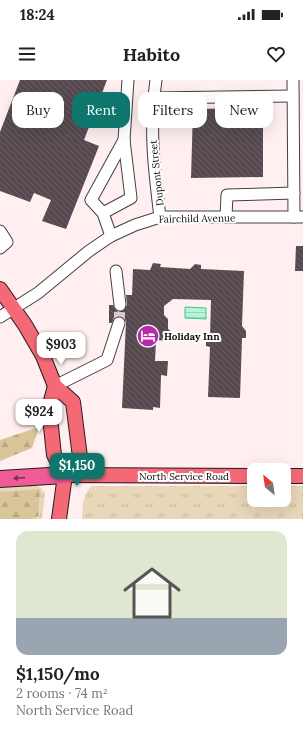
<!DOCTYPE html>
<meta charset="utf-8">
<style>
body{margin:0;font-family:Lora,serif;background:#f2f2f2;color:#222;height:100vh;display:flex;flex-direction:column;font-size:15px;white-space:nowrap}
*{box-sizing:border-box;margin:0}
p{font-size:13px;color:#767676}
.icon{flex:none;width:22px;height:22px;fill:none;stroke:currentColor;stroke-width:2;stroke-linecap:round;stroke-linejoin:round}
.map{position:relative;height:439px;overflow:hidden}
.details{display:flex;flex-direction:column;background:#fff;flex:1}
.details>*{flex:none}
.hud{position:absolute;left:12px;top:12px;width:279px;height:36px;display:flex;gap:8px}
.needle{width:26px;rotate:331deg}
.tools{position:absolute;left:247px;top:383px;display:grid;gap:8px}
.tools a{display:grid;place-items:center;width:44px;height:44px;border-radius:8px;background:#fff;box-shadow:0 4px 16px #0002;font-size:20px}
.price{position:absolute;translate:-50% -34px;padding:0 9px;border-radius:8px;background:#fff;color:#222;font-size:13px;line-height:26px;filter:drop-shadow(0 1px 2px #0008)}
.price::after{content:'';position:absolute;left:50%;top:24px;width:12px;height:9px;margin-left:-6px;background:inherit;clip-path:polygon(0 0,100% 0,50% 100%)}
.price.on{background:#0f766e;color:#fff}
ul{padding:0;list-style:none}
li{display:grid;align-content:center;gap:8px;height:212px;padding:0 16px}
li+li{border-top:1px solid #e0e0e0}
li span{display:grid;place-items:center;height:124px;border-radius:12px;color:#555}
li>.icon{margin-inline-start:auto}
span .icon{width:72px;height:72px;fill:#fffc;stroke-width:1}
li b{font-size:17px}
.pill{padding:0 14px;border-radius:12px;background:#fff;box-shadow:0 4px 16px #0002;font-size:14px;line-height:36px}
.pill.on{background:#0f766e;color:#fff}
.status{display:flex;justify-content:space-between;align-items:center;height:28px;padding:0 20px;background:#fff;direction:ltr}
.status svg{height:11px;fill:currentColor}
header{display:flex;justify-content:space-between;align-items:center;height:52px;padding:0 16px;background:#fff;font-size:18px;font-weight:700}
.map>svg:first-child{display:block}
</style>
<div class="status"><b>18:24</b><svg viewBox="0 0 49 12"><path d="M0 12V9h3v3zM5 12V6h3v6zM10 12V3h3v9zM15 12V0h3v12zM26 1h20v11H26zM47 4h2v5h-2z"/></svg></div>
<header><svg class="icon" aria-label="menu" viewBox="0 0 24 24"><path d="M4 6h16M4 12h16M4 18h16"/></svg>Habito<svg class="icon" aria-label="heart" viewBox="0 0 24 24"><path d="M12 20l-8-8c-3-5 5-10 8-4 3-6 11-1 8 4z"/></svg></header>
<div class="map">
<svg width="303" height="439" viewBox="0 0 303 439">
<defs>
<pattern id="grass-tufts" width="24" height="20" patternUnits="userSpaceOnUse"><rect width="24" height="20" fill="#e8d7b9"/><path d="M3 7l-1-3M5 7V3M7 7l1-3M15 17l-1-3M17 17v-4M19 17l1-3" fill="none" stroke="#c6b79e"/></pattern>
<pattern id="forest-firs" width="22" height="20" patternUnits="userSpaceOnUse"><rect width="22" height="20" fill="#d8c599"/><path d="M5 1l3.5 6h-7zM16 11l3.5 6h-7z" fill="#b8a883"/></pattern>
<pattern id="water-rules" width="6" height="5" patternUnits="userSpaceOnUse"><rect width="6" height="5" fill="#b5f4d6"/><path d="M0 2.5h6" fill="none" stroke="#9ad0b6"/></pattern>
<pattern id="building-back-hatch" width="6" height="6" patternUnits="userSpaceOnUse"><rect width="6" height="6" fill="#564a50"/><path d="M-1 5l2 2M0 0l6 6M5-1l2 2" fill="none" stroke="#696065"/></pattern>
</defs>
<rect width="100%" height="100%" fill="#ffeff0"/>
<g fill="url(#grass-tufts)">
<path d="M 34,404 L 41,408 L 45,413 L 42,439 L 0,439 L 0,408 Z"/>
<path d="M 92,406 L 254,406 L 254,420 L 284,420 L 284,406 L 303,406 L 303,439 L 82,439 C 83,426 82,415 92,406 Z"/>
</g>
<g fill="url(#forest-firs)">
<path d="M 39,347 L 32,368 L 0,381 L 0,360 Z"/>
<path d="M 40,409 L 38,436 L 32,439 L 0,439 L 0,412 Z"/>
</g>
<path fill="url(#water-rules)" stroke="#3eca8a" d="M 185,227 L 206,228 L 206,239 L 185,238 Z"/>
<g fill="url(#building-back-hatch)">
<path d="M 20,0 L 107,0 L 84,60 L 99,66 L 66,149 L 42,141 L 51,120 L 34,113 L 30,122 L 0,111 L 0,52 Z"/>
<path d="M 263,28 L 263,97 L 191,98 L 193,29 Z"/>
<path d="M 296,166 L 303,166 L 303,191 L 295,191 Z"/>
<path d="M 153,183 L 161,184 L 160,187 L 190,189 L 195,184 L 201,185 L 201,189 L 244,191 L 242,246 L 246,251 L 246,258 L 242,258 L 240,318 L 208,317 L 210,267 L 206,266 L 206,259 L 210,256 L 211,220 L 173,219 L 164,226 L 164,235 L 168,239 L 168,249 L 173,253 L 172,261 L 156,260 L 155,281 L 168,281 L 167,296 L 161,295 L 160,328 L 153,327 L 153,330 L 122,328 L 126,242 L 124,238 L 118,236 L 114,238 L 112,243 L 109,243 L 109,225 L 113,225 L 118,232 L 124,230 L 127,225 L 126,215 L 132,215 L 133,189 L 150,190 Z"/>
</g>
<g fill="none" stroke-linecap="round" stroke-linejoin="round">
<path stroke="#dbcdce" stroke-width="11" stroke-dasharray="11 5.5" stroke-linecap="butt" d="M 119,243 L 120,225"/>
<g stroke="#414141" stroke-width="13">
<g id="minor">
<path d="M 156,0 C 149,49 154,89 160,137"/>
<path d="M 293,0 L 294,137"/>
<path d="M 154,18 L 293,16"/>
<path d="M 103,133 L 131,118 L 124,60"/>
<path d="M 226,137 L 227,115 L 294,113"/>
<path d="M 0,151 L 7,162 L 0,168"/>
<path d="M 111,156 L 103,133 L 91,120 L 124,60 L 128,0"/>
<path d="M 116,191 L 120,225"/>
<path d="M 0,237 L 38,213 L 89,171 L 111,156 L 135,145 L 160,137 L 303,137"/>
<path d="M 55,306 L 107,280 L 119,243"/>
</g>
</g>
<g stroke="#1f1f1f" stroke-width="16">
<g id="major">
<path d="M 0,209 L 25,245 L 43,276 L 55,306 L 73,322 L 80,377 L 78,383 L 65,395"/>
<path d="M 55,306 L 49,328 L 54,375 L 65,395 L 59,439"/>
<path d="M 65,395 L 254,396"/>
<path d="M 284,396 L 303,396"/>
</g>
</g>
<g stroke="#1f1f1f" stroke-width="18">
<path id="highway" d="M 0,399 L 65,395"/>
</g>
<use href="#minor" stroke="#fff" stroke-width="11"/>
<use href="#major" stroke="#f56976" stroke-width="14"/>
<use href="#highway" stroke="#f05b96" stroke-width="16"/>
</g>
<defs><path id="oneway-solid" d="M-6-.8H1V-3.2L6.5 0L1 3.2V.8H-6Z"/></defs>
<use fill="#7f3452" href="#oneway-solid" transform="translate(19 398) rotate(176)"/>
<defs>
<g id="hotel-disc" transform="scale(1.15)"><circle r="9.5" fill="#ba29ac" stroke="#fff"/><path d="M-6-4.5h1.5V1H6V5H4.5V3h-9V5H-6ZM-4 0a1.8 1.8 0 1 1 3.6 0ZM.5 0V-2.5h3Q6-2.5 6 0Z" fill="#fff"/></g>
</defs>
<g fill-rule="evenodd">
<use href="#hotel-disc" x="148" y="256"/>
</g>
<g text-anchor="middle" stroke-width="4" stroke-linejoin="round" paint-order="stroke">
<g font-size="10" fill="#0e0e0e" stroke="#fff">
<text transform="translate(156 93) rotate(-96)" y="4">Dupont Street</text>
<text transform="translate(197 138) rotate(-1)" y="4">Fairchild Avenue</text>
<text x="184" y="400">North Service Road</text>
</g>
<g font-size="10" font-weight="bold" fill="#0e0e0e" stroke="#fff" text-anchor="start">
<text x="164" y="260">Holiday Inn</text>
</g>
</g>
</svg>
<div class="tools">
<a><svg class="needle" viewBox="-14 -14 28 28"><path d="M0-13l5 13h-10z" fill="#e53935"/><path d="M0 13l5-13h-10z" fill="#767676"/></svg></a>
</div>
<b class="price" style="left:61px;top:286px">$903</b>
<b class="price" style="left:39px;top:353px">$924</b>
<b class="price on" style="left:77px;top:407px">$1,150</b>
<div class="hud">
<a class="pill">Buy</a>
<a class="pill on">Rent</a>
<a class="pill">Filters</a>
<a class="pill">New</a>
</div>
</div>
<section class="details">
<ul>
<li><span style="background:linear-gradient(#dfe7d0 70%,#9aa5b1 0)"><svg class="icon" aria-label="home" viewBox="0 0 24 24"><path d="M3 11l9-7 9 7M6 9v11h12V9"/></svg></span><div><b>$1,150/mo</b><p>2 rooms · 74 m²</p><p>North Service Road</p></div></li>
</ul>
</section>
